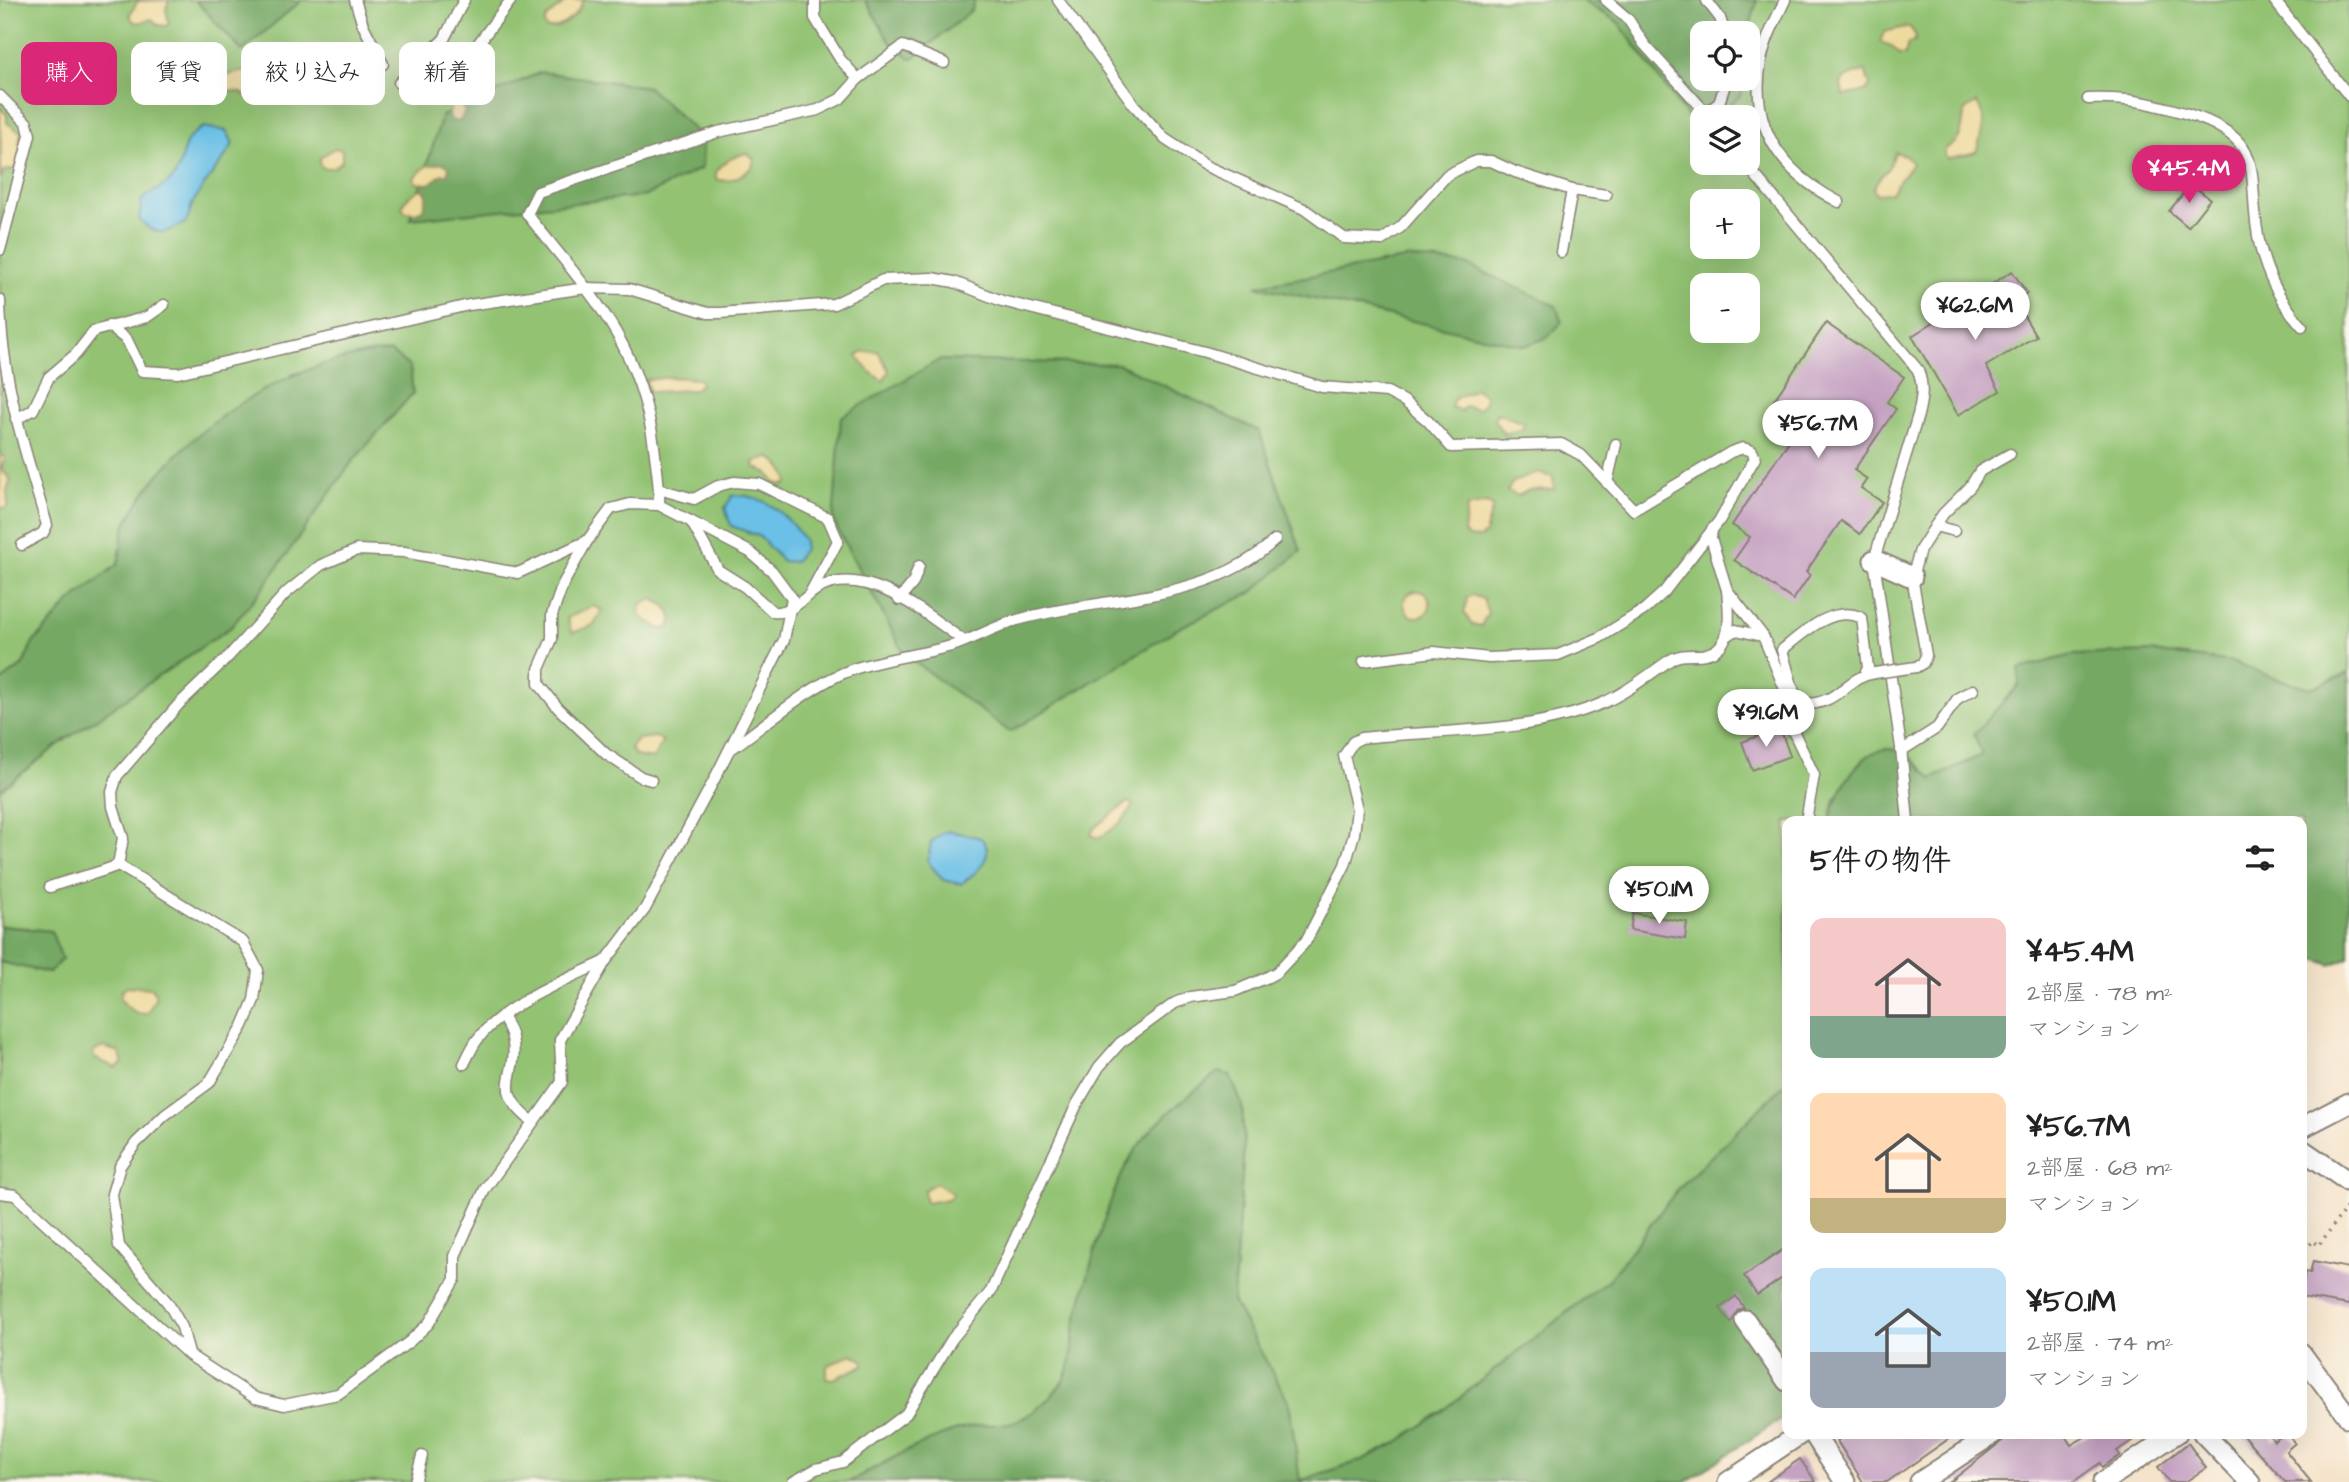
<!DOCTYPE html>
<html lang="ja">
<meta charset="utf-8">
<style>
body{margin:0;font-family:"Architects Daughter","Klee One",sans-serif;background:#f2f2f2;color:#222;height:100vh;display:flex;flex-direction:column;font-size:26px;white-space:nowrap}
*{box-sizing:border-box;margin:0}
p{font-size:23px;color:#767676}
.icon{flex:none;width:38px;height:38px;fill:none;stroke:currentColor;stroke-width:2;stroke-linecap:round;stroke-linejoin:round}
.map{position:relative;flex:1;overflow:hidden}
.side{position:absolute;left:1782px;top:816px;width:525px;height:623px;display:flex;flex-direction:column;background:#fff;border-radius:14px;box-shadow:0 7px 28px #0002}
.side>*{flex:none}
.top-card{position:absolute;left:21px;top:42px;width:665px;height:63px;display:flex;gap:14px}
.tools{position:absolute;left:1690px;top:21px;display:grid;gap:14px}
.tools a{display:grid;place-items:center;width:70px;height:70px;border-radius:14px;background:#fff;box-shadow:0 7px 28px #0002;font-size:35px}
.price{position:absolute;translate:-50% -60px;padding:0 16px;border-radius:24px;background:#fff;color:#222;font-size:23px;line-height:46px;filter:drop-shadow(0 2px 4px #0008)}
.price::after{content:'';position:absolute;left:50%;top:42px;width:21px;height:16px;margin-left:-10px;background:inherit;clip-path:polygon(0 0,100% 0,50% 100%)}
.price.active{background:#db2777;color:#fff}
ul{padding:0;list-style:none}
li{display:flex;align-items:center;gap:21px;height:175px;padding:0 28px}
li span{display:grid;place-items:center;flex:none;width:196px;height:140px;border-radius:14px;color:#555}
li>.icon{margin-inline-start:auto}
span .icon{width:84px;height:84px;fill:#fffc;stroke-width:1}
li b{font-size:30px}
h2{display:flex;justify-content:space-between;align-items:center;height:84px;padding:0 28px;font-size:30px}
.chip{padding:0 24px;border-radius:14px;background:#fff;box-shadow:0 7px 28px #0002;font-size:24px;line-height:63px}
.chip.active{background:#db2777;color:#fff}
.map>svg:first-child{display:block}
</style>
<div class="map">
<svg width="2349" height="1482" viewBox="0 0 2349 1482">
<rect width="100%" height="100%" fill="#fbf7ec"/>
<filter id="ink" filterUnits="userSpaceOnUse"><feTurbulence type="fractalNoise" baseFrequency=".0143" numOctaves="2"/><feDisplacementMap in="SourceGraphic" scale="14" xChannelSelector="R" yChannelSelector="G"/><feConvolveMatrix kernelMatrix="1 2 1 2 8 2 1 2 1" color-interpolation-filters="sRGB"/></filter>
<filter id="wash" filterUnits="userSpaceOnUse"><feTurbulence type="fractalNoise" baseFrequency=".00686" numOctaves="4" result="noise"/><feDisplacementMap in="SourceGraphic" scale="28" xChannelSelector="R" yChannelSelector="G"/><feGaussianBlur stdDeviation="1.57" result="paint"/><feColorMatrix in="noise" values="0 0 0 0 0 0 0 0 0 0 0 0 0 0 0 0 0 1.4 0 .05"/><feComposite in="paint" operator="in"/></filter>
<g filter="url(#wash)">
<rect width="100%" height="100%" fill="#f5e4cb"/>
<path fill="#92c272" stroke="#576f47" stroke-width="2" fill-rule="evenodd" d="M 0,0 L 1581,0 L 1618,22 L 1698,131 L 1703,128 L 1703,163 L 1748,163 L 1748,117 L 1715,117 L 1740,96 L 1745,79 L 1748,79 L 1748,33 L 1757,0 L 2348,0 L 2349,673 L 2311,688 L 2277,679 L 2234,662 L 2149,652 L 2019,685 L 1974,734 L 1982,755 L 1932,779 L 1901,751 L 1835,798 L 1830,821 L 1787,821 L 1787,1082 L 1678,1189 L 1609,1279 L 1444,1410 L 1395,1444 L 1362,1460 L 1299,1481 L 1289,1402 L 1233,1302 L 1244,1146 L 1242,1105 L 1230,1075 L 1131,1156 L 1105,1220 L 1088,1278 L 1074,1330 L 1072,1369 L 1049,1399 L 1025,1419 L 997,1427 L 958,1430 L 909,1450 L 849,1482 L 0,1482 L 0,962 L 49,973 L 29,928 L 0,926 L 0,790 L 59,744 L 231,627 L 351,463 L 413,393 L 391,352 L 367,353 L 291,375 L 118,564 L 72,601 L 32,644 L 23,665 L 0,682 ZM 1703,201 L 1748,201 L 1748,247 L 1703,247 ZM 1703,285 L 1748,285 L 1748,331 L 1703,331 Z"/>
<g fill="#75a864" stroke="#486240" stroke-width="2">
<path d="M 195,0 L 302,0 L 242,51 Z"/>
<path d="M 865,0 L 974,0 L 972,10 L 912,59 L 891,43 Z"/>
<path d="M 1581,0 L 1757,0 L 1748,33 L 1703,33 L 1703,79 L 1745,79 L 1740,96 L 1715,117 L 1703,117 L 1703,128 L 1698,132 L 1618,22 Z"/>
<path d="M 541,72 L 648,87 L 703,138 L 702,168 L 645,196 L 410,219 L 442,116 Z"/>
<path d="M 1409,258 L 1466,264 L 1556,306 L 1562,322 L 1547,338 L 1524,346 L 1256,286 Z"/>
<path d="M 391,352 L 410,367 L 413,393 L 351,463 L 261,591 L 231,627 L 59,744 L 0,790 L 0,682 L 23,665 L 32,644 L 72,600 L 118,564 C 121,551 121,534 127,522 C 172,433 292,355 391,352 Z"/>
<path d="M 939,360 L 1119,364 L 1259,431 L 1301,551 L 1251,593 L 1179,628 L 1010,732 L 905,655 L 833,521 L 841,417 Z"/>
<path d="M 2149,652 L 2234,662 L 2277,679 L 2311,688 L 2349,673 L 2349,957 L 2331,965 L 2301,954 L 2301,821 L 1830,821 C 1836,793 1863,738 1899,751 C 1910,755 1923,770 1932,779 L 1982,755 L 1974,734 L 2019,685 L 2019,669 L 2072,655 Z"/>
<path d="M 0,926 L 51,931 L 62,959 L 49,973 L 0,962 Z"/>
<path d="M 1218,1072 L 1230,1075 L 1242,1105 L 1244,1146 L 1233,1302 L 1289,1402 L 1300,1481 L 1362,1460 L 1395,1444 L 1444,1410 L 1609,1279 L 1678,1189 L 1787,1082 L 1787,1415 L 1686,1482 L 849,1482 C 883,1463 917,1444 954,1431 C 993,1417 1009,1437 1047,1400 C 1080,1368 1068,1353 1078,1313 C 1091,1266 1106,1199 1131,1157 C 1151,1123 1188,1096 1218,1072 Z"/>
</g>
<g fill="#eeda9e" stroke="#857b5d" stroke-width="2">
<path d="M 169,0 L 166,9 L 169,23 L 166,26 L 158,25 L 152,19 L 137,23 L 132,20 L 130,14 L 138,1 Z"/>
<path d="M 568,0 L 583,0 C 580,15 561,29 547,29 L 544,24 L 547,17 Z"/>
<path d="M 1905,27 L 1910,27 L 1916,36 L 1915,41 L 1908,43 L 1905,55 L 1900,55 L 1892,46 L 1880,42 L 1884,32 Z"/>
<path d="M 1865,70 L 1870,85 L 1867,91 L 1843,96 L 1841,84 L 1845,78 Z"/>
<path d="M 246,71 L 257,74 L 258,89 L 263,98 L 255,102 L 240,92 L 227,91 L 221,81 L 231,74 Z"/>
<path d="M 451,91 L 465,111 L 460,121 L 453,121 L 449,116 L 450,107 L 445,93 Z"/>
<path d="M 1976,103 C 1989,116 1981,137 1976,152 L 1947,159 L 1944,154 L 1946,148 C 1964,141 1961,127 1965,110 Z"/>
<path d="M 0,107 L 7,115 L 7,123 L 21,132 L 19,144 L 24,152 L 15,169 L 4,171 L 1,179 Z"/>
<path d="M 335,148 L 342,150 L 342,161 L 333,168 L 323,168 L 319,163 L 321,157 Z"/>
<path d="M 1895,152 L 1907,156 L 1912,164 L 1890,193 L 1876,194 L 1873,189 C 1878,174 1889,175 1895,152 Z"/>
<path d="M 747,153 L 754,159 L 752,168 C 740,176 730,184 716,179 L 716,172 C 725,161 733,156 747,153 Z"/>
<path d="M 443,163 L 449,167 L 447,175 L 442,174 L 430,184 L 416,183 L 414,178 L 426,166 Z"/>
<path d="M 422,188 L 427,194 L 424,209 L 416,213 L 406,212 L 402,207 L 407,198 Z"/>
<path d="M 878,351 L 889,371 L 883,381 L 869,371 L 857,356 L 862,352 Z"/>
<path d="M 671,377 L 699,379 L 701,384 L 694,390 L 650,392 L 645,380 Z"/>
<path d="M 1475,389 L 1485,395 L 1485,402 L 1479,409 L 1465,406 L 1461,411 L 1451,407 L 1454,399 Z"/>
<path d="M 1497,413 L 1524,423 L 1523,429 L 1504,434 L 1494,420 Z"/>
<path d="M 0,454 L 5,458 L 1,469 L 11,480 L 7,490 L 8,506 L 4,509 L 0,507 Z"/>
<path d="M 769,457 C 778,461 787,473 788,482 L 785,485 L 775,483 L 768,473 L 754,467 L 755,461 Z"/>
<path d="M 1536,473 L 1553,477 L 1554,489 L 1529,490 L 1518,496 L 1507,491 L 1513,482 Z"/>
<path d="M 1487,503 L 1493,506 L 1485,534 L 1480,538 L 1468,537 L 1464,533 L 1467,507 Z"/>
<circle cx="1417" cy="604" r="13"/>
<path d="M 1472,595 L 1483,599 L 1488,613 L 1481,626 L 1471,624 L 1464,612 L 1467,598 Z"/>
<path d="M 653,599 L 666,606 L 673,619 L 669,628 L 661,629 L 641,617 L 640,605 Z"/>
<path d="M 593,606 L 602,610 L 594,625 L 572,633 L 567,618 Z"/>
<path d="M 656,737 L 663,741 L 653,759 L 636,756 L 630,748 L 638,739 Z"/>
<path d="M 1128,802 L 1133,804 C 1128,818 1112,831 1098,838 L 1091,835 L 1094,828 Z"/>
<path d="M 127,986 L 152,988 L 156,996 L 148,1013 C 137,1017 125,1006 120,998 L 122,990 Z"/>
<path d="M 103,1047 L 119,1052 L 123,1063 L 116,1068 L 94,1058 L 93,1052 Z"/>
<path d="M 936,1183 L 953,1194 L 948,1199 L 926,1203 L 924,1190 Z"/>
<path d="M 852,1354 L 864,1361 L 864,1365 L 834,1379 L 827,1378 L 827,1366 Z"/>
</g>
<g fill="#6ac0e6" stroke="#436e81" stroke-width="2">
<path d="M 204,127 L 227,131 L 233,144 C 221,165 206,180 194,201 C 189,208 191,215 186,222 C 166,235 155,237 139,219 L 142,200 C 151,191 166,188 174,177 C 187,158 177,140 204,127 Z"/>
<path d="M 733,495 C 765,494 786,514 804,540 L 804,549 L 794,562 L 782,561 L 759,536 L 731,526 L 725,508 Z"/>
<path d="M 950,831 L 981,838 C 998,856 975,874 961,884 L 943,880 L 928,862 L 931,842 L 944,832 Z"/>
</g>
<g id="blocks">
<g fill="#c5a1c2">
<path d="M 2191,184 L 2210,199 L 2188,227 L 2169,211 Z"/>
<path d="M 2012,271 L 2027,293 L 2015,301 L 2036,336 L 1986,366 L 2000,391 L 1958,415 L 1912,336 Z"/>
<path d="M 1826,323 L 1904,377 L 1887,402 L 1896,409 L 1854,470 L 1867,479 L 1861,488 L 1882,502 L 1860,534 L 1841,521 L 1806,572 L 1810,575 L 1793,600 L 1734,560 L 1750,537 L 1732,525 L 1797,429 L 1768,409 Z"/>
<path d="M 1780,728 L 1790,756 L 1752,770 L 1742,742 Z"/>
<path d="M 1633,913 L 1687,922 L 1685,939 L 1630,930 Z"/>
<path d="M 1787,1247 L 1787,1275 L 1757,1295 L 1744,1276 Z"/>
<path d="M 2313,1261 L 2349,1268 L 2349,1305 L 2301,1297 L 2305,1272 L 2310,1273 Z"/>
<path d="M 1736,1296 L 1744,1308 L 1738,1310 L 1731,1323 L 1720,1308 Z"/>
<path d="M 1848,1433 L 1957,1433 L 1887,1482 L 1863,1482 L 1837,1441 Z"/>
<path d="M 2012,1433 L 2063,1433 L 2071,1445 L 2092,1433 L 2143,1433 L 2117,1451 L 2120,1455 L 2102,1467 L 2100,1463 L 2073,1482 L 1950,1482 Z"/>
<path d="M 2241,1433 L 2268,1433 L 2274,1441 L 2286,1433 L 2295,1443 L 2286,1451 L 2311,1482 L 2285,1482 Z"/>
<path d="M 2188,1443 L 2206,1468 L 2185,1482 L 2169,1482 L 2158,1467 Z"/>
<path d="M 1800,1459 L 1816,1482 L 1767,1482 Z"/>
</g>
</g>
</g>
<g filter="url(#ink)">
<use href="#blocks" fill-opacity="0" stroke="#888074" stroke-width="2"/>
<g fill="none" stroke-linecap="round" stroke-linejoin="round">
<g stroke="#888074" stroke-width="13">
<g id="lane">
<path d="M 355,0 L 363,25 L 383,64"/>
<path d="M 815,0 L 815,18 L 840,59 L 858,79 L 903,46 L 944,63"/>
<path d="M 1058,0 L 1134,105 L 1165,139 L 1206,166 L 1304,209 L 1344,238 L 1382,240 L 1401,227 L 1447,175 L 1476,161 L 1491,161 L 1515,172 L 1572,190 L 1606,195"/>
<path d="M 1606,0 L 1628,19 L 1644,44 L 1710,117"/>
<path d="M 1785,0 C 1776,19 1765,40 1761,61 C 1749,128 1782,173 1839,202"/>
<path d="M 2274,0 L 2349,96"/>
<path d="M 1707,1 L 1720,18 L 1725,33"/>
<path d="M 450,71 L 463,64 L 511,0"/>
<path d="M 399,83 L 444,39 L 464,0"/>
<path d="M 0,96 L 27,123 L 30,135 L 0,250"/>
<path d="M 2088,99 C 2130,98 2148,102 2188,114 C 2274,141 2244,179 2260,246 C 2267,275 2282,304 2302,326"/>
<path d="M 1706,113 L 1719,103 L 1727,79"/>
<path d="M 1745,163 L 1918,370 C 1924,387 1922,398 1918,415 L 1874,560 L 1901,748 L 1908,821"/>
<path d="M 1561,252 L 1572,190"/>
<path d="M 0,300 C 1,378 25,451 47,525 L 43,533 L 22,545"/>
<path d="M 109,326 L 127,340 L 142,371 L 178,373 L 469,305 L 586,288 L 629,289 L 708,313 L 720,313 L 834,304 L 883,280 L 932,278 L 954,282 L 1002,301 L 1205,352 L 1322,387 L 1387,392 L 1404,401 L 1428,421 L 1451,447 L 1561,444 L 1581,455 L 1634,510 L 1731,452 L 1743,448 L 1752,451 L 1755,458 L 1719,521 L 1664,592 L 1644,610 L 1599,638 L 1558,655 L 1489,658 L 1434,652 L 1364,661"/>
<path d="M 16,419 L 33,410 L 49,377 L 76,354 L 94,331 L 147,317 L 164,305"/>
<path d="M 1607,483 L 1616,444"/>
<path d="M 659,489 L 694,499 L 718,486 L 734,482 L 759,484 L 828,518 L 838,541 L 810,593"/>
<path d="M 659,505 C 660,485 656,465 654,446 C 639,341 590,293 527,214 L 538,192 L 718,132 L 818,110 L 840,99 L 858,79"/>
<path d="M 691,521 L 718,570 L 745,587 L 773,612 C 793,614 803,597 819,588 C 867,563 927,615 964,641"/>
<path d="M 1935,526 L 1954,531"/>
<path d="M 1712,529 L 1711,538 L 1727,590 L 1763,636 L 1787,694 L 1787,718 L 1814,775 L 1806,821"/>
<path d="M 587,541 L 563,584 L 552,615 L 552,639 L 539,669 L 539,684 L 558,708 L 606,754 L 641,777 L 651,780"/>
<path d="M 899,600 L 913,583 L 919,566"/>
<path d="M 1727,636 L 1736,630 L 1762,636"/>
<path d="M 1916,667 L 1923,663 L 1926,655 L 1912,577 L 1920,550 L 1943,514 L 1970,487 L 1980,471 L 2010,454"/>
<path d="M 1865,674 L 1868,668 L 1862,618 C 1833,604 1803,633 1782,650 L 1795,696 L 1803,704 C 1840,705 1845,677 1875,673"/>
<path d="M 731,749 C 767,724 811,684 851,670 C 884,658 921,655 955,645 C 975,638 994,627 1014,621 C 1100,595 1205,605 1275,540"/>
<path d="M 1901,751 L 1937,728 L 1958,698 L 1973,690"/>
<path d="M 50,887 C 73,878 96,875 118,865 L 243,942 L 258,970 L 254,1000 L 243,1026 L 209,1083 L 165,1115 L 136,1143 L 120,1166 L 112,1194 L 119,1246 L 168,1303 L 182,1327 L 189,1354"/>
<path d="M 503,1017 C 506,1024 511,1031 512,1038 C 521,1076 488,1087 533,1122"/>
<path d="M 464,1064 C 468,1056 472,1047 477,1040 C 503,1005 565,980 604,962"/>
<path d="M 0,1193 L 15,1195 L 189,1355 L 255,1398 L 284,1405 L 338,1394 L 409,1342 L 429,1323 L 455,1279 L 455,1256 L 485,1189 L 562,1082 L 560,1040 L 605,962 L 645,909 L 713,782 L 784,640 L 792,598 L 772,571 L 750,552 L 659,505 L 630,504 L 611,509 L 587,541 L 518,573 L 404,552 L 357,550 L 321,565 L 286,593 L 229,656 L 179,704 L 117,776 L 112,792 L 113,807 L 123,838 L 118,865"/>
<path d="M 415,1482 L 422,1456"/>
<path d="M 793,1482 L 816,1469 L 843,1462 L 906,1414 L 952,1339 L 991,1291 L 1077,1104 L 1099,1067 L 1120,1043 L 1175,1003 L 1190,997 L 1235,991 L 1266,978 L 1277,972 L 1306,941 L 1345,865 L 1354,834 L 1357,809 L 1344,756 L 1353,742 L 1361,738 C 1441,729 1528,735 1603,703 C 1628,692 1648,675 1670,660 C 1683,652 1693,657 1706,654 C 1735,647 1729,612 1727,590"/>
</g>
</g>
<g stroke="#888074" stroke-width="23">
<g id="street">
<path d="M 1874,560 L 1912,577"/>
<path d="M 2301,1128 L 2349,1103"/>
<path d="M 2301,1149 L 2349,1182"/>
<path d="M 1745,1320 L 1787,1381"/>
<path d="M 2301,1353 L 2349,1418"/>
<path d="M 1813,1433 L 1845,1482"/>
<path d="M 2203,1433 L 2250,1482"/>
<path d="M 1728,1482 L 1802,1433"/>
<path d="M 1920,1482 L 1994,1433"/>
<path d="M 2103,1482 L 2177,1433"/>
</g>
</g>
<path stroke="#888074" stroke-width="3.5" stroke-dasharray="2 5" stroke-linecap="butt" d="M 2301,1255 L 2313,1241 L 2319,1245 L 2349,1204"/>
<use href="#lane" stroke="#fff" stroke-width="10"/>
<use href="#street" stroke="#fff" stroke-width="19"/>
<g stroke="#888074" stroke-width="13" stroke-linecap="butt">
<path id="lane-bridge" d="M 1875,673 L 1916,667"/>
</g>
<use href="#lane-bridge" stroke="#fff" stroke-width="10"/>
</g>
</g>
</svg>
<div class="tools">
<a><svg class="icon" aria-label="locate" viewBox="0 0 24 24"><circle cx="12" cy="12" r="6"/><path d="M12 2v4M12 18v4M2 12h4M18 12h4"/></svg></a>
<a><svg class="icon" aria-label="layers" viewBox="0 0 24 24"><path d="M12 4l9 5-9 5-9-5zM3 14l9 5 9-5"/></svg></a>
<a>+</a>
<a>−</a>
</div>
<b class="price active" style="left:2189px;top:205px">¥45.4M</b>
<b class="price" style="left:1975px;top:342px">¥62.6M</b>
<b class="price" style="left:1818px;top:460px">¥56.7M</b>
<b class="price" style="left:1766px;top:749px">¥91.6M</b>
<b class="price" style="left:1659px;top:926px">¥50.1M</b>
<div class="top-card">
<a class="chip active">購入</a>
<a class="chip">賃貸</a>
<a class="chip">絞り込み</a>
<a class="chip">新着</a>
</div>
<section class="side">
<h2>5件の物件<svg class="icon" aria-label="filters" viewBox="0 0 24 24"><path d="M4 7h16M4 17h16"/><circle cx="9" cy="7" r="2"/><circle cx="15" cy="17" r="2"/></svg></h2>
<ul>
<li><span style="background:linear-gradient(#f6c9c9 70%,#7fa58c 0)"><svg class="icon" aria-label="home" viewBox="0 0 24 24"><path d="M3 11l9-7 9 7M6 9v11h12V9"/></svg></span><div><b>¥45.4M</b><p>2部屋 · 78 m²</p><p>マンション</p></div></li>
<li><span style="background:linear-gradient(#ffd9b3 75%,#c2b280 0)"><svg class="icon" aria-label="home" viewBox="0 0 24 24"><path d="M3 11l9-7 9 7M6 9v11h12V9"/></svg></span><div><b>¥56.7M</b><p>2部屋 · 68 m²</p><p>マンション</p></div></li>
<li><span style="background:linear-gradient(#bfe0f5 60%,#9aa5b1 0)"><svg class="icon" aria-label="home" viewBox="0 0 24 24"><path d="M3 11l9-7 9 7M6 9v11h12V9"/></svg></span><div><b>¥50.1M</b><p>2部屋 · 74 m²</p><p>マンション</p></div></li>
</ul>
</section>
</div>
